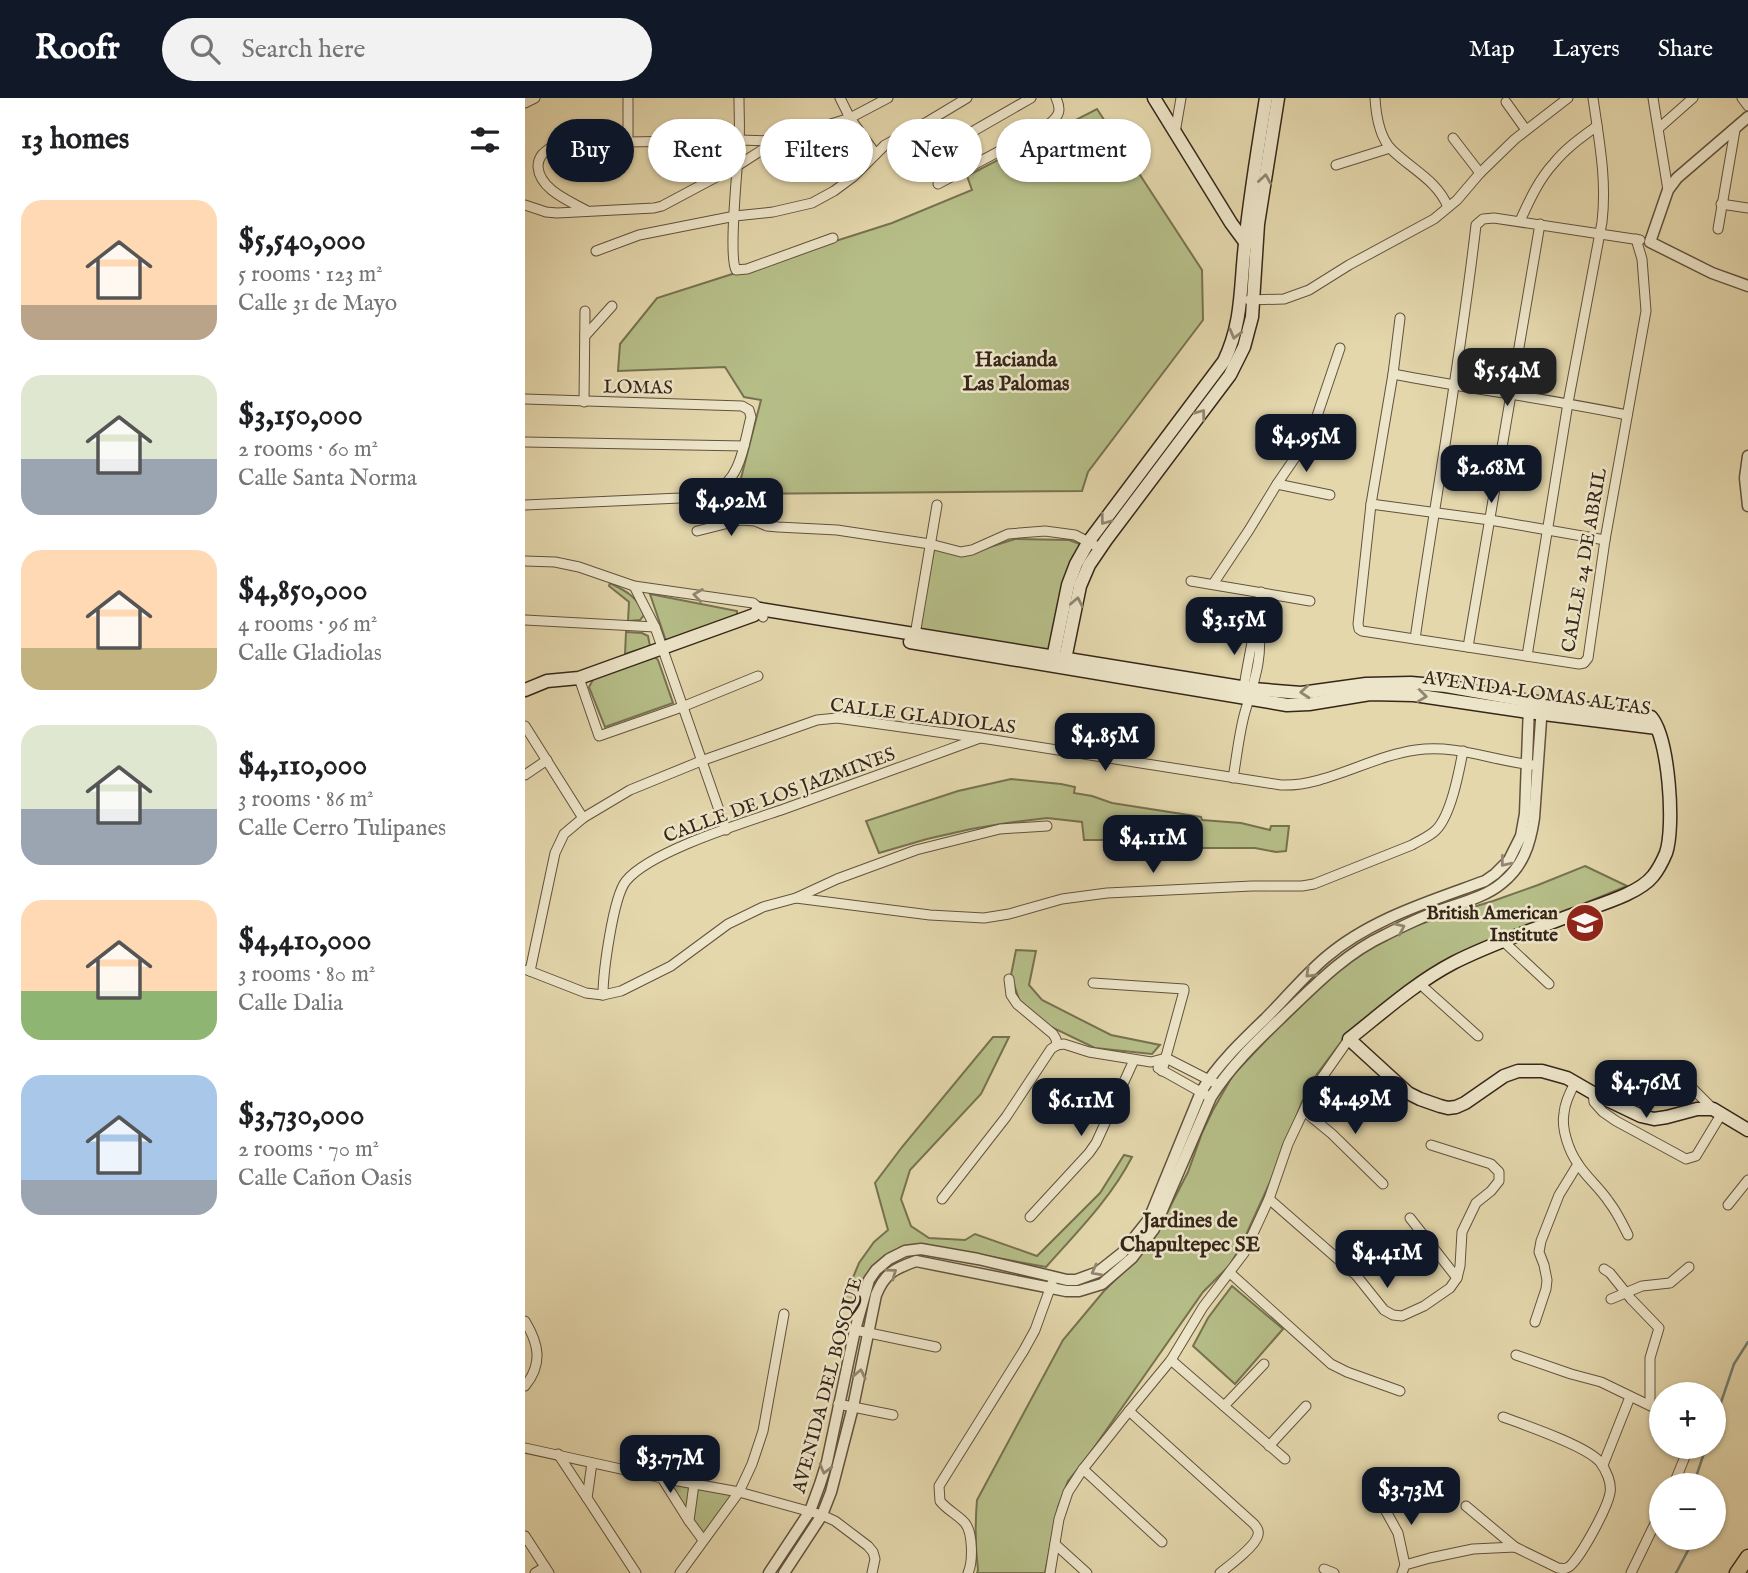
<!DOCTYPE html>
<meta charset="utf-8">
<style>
body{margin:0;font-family:"IM FELL English",serif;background:#f2f2f2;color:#202124;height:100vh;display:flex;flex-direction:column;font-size:26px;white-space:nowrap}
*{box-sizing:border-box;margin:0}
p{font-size:23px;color:#757577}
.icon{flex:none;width:38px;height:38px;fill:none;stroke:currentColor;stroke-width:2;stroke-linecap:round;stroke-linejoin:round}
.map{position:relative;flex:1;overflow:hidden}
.panel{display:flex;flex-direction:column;background:#fff;width:525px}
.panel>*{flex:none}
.top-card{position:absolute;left:21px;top:21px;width:665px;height:63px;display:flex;gap:14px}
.buttons{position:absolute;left:1124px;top:1284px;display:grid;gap:14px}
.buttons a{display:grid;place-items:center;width:77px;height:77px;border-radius:50%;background:#fff;box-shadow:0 2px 5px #0004;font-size:35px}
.price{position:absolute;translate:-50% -60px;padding:0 16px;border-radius:14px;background:#111827;color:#fff;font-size:23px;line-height:46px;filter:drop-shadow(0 2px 4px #0008)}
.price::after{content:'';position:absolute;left:50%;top:42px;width:21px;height:16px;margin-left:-10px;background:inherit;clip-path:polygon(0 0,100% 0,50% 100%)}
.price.current{background:#222;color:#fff}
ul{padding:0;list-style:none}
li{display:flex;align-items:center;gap:21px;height:175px;padding:0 21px}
li span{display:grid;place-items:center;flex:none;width:196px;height:140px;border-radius:21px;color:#555}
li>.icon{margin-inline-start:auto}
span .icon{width:84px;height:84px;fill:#fffc;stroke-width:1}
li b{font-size:30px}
h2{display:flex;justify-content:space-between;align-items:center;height:84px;padding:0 21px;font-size:30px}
.pill{padding:0 24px;border-radius:32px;background:#fff;box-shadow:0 2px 5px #0004;font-size:24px;line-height:63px}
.pill.current{background:#111827;color:#fff}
header{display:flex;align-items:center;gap:42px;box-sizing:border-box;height:98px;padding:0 35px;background:#111827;color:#fff}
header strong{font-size:33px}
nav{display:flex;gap:38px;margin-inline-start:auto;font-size:24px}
.search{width:490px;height:63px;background:#f2f2f2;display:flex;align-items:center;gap:18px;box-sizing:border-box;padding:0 24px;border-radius:38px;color:#757577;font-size:26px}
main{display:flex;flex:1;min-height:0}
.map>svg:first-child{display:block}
</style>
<header>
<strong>Roofr</strong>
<div class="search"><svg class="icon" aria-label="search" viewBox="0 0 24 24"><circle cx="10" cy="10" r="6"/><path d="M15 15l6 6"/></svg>Search here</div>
<nav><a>Map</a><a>Layers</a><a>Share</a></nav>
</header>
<main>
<section class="panel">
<h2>13 homes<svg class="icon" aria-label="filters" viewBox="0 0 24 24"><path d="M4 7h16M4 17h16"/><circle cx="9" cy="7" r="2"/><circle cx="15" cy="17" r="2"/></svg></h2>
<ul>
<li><span style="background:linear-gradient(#ffd9b3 75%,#b9a48a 0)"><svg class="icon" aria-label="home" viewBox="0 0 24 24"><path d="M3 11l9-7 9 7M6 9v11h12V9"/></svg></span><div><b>$5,540,000</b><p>5 rooms · 123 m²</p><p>Calle 31 de Mayo</p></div></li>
<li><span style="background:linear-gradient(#dfe7d0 60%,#9aa5b1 0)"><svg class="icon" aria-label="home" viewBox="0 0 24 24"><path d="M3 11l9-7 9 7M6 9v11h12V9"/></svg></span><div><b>$3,150,000</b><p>2 rooms · 60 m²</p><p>Calle Santa Norma</p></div></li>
<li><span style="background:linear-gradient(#ffd9b3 70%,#c2b280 0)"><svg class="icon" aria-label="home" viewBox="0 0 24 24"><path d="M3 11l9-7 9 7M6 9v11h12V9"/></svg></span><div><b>$4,850,000</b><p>4 rooms · 96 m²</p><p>Calle Gladiolas</p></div></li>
<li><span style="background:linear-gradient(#dfe7d0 60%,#9aa5b1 0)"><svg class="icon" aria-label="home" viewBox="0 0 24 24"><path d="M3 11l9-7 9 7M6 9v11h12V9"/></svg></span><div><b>$4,110,000</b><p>3 rooms · 86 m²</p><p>Calle Cerro Tulipanes</p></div></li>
<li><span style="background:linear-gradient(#ffd9b3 65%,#8fb573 0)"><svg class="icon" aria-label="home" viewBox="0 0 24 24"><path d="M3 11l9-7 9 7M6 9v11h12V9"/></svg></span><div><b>$4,410,000</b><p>3 rooms · 80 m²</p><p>Calle Dalia</p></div></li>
<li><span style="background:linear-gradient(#a9c7e8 75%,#9aa5b1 0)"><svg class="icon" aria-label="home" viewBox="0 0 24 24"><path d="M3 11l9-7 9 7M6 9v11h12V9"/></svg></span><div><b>$3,730,000</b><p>2 rooms · 70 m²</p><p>Calle Cañon Oasis</p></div></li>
</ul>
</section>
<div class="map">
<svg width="1223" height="1475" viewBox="0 0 1223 1475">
<rect width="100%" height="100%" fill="#e4d7ac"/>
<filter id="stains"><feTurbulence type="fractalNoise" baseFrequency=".00286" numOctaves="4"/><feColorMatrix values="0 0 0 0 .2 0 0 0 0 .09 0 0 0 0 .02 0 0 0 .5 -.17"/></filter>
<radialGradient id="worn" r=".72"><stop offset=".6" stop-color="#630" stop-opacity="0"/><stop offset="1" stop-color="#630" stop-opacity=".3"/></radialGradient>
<g fill="#b6be88" stroke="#767250" stroke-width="2">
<path d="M 572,11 L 677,172 L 678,222 L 563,374 L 557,393 L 223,396 L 214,388 L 236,302 L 219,299 L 200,269 L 93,273 L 95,246 L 132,200 L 367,125 L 447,92 L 442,78 Z"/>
<path d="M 490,441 L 544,442 L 555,446 L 556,452 L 524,557 L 393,536 L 409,451 L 440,457 Z"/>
<path d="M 85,485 C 101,493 113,499 119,517 L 115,522 L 103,523 L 104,504 L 84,488 Z"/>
<path d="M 125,496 L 212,513 L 212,517 L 141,543 Z"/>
<path d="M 101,534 L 117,535 L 123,538 L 125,548 L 100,556 Z"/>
<path d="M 130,559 L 133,562 L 148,605 L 80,629 L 64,589 L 70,578 Z"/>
<path d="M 486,681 L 536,686 L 550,689 L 549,695 L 567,698 L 587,705 L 676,719 L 677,722 L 716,725 L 745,732 L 746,728 L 764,728 L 761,753 L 751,754 L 730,750 L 668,750 L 653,752 L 583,742 L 559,742 L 557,724 L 522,720 L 482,725 L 446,731 L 402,741 L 354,755 L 341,723 L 433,693 Z"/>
<path d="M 1060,768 L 1102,788 L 992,833 L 822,936 L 792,976 L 777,1004 L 746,1082 L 716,1148 L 704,1168 L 678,1194 L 561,1361 L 543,1383 L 533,1409 L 520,1475 L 452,1475 L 453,1472 C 450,1448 450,1426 452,1402 L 538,1242 L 579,1193 L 626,1146 L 663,1074 L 677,1035 L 688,1012 L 708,977 L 772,910 L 807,878 L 833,858 L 877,833 L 912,820 L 968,803 L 1013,787 Z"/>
<path d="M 491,852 L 511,853 L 504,887 L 517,902 L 586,937 L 635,947 L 627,956 L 570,950 L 524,928 L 496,908 L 486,877 Z"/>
<path d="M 468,939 L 484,939 L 456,996 L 385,1072 L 376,1101 L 386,1128 L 404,1140 L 440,1142 L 450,1136 L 512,1158 L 575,1095 L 599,1057 L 607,1059 C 586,1100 552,1134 521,1169 L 397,1146 L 376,1149 L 353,1165 L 337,1182 L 329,1212 L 317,1206 L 334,1165 L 349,1144 L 363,1132 L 350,1085 L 377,1049 Z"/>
<path d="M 707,1188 L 758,1231 L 710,1286 L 668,1248 L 683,1220 Z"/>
<path d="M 137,1380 L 214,1394 L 178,1442 Z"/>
</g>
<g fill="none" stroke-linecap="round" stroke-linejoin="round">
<g stroke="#6f7e71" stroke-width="2.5">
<path d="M 1188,1328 L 1209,1266 L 1223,1244"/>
<path d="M 1168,1388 L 1181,1349"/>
<path d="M 1151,1475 L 1168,1443 L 1168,1440"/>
</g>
<g stroke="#62523e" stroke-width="11">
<g id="minor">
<path d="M 103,0 L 103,44"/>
<path d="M 214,0 C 214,15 215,30 214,45 C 213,66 203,158 211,172 L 222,171 L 308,140"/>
<path d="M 315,0 L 325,20 L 350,55"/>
<path d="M 850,0 C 851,17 854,38 866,51 C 886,71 912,82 923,109"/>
<path d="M 1128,0 L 1143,92"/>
<path d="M 1217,0 L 1223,8"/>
<path d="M 981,4 L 1001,32"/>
<path d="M 0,5 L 10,0"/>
<path d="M 1134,30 L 1168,0"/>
<path d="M 650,35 L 656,0"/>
<path d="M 928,40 L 955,75"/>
<path d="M 391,66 L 506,0"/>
<path d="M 811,67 L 865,50"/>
<path d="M 413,86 L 523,27 C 534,18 537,13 531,0"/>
<path d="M 1196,106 L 1223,110"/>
<path d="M 0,107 L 21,114 L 32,115 L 129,110 L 137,108 L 212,68 L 251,43"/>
<path d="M 62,113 C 45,103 15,92 13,69 C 13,58 19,54 28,48 L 103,44 L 214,42 L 251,43 L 325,20 L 363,0"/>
<path d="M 995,123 C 1004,103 1014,81 1029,65 C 1041,50 1057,39 1072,28"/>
<path d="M 1193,131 L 1210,32"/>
<path d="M 71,153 L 114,137 L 210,118 L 248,114 L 287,105 L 309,93 L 328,79 L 360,47 L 402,24 L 442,0"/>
<path d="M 724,202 L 759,201 L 784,192 L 824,167 L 909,121 L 932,102 L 955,75 L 990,41 L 1043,0"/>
<path d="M 875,220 L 868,276 L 846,406 L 833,526 L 834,531 L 837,533 L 1054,566 L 1059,565 L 1063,560 L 1080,442 L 1121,213 L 1117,161 L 1111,141"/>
<path d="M 60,238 L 87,208"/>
<path d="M 868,276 C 946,291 1024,301 1102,317"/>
<path d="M 0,301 L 217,308 L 224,312 L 226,319 C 219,345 216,383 188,394 C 178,398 166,398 155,400 L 0,407"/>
<path d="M 59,304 L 60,213"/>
<path d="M 0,344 L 219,348"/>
<path d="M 752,386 L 805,397"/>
<path d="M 846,406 L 965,422 L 1080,442"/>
<path d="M 172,433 L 216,422 L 230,423 L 242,428 L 253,429 L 312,432 L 405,446 L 436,454 L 447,452 L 483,436 L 520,433 L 550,437 L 575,450"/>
<path d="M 0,463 L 30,464 L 54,469 L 109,488 L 228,505 L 235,511 L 238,519"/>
<path d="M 666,483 L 785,503"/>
<path d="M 688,486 L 724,432 L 752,386 L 778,348 L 792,318 L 815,250"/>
<path d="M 109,488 L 130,529 L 201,732"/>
<path d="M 0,522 L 130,529"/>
<path d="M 390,537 L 412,407"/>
<path d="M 890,541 C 910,403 935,266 951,127 L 958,121 L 969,120 L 1115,142"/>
<path d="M 943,549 L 1015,126"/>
<path d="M 1002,558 L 1043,305 L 1077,124 C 1082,82 1074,42 1068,0"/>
<path d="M 54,580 L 74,638 L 157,609 L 233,578"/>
<path d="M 718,595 C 723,561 731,528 736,494"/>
<path d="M 0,628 L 58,720"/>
<path d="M 0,677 L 22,662"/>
<path d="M 708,680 C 712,658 714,635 720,614 C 728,587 740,555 732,527"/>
<path d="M 271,800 L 405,817 L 459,820 L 484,816 L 537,801 L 582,795 L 727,788 L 777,788 L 789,786 L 887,747 C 895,742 904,739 911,732 C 926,717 934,674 938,653"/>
<path d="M 978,843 L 1024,886"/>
<path d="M 2,872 L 61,895 L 78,897 L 96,893 L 146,868 L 203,826 L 238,809 L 271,800 L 312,781 L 391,752 L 475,731 L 522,728"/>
<path d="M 5,873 L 30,755 L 39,736 L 58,720 L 105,692 L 176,663 L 292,622 L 312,620 L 456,640 L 756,687 C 800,689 846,658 891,652 C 931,646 969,663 1008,667"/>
<path d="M 484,881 L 486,897 L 492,906 L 528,936 L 531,941 L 532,947"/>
<path d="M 568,885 L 659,891 L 659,893 L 637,973"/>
<path d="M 895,886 L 953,938"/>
<path d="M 78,897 C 78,875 88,799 101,783 C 125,753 221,724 259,711 C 325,687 390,664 455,640"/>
<path d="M 532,947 L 539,946 L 564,954 L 626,964 L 641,960 L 690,985"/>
<path d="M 633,970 L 681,997"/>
<path d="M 1156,979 L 1188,1011"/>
<path d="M 1050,985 C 1045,994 1040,1004 1039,1015 C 1036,1031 1044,1053 1053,1066 C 1062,1080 1075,1090 1084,1104 C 1092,1114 1097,1125 1103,1137"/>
<path d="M 1068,995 L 1069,1004 L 1078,1014 L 1091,1023 L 1161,1061 L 1171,1058 L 1197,1015"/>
<path d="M 779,1013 L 807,1036 L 858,1086"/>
<path d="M 417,1101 L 481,1019 L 526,951 L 532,947"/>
<path d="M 744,1101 L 831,1177 L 859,1212 L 868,1217 L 877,1218 L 899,1208 L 925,1190 L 932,1180 L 935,1168 L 937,1134 L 951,1105 L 966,1093 L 974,1083 L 974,1074 L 966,1066 L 906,1047"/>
<path d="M 1203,1107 L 1223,1082"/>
<path d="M 505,1119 L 564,1055 L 571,1045 L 609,962"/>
<path d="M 885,1120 L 932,1180"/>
<path d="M 1079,1171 L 1085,1175 L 1106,1201 L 1134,1230 L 1125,1260 L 1125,1307"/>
<path d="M 705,1175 L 806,1266 L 822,1274 L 875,1293"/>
<path d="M 1086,1201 L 1117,1188 L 1145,1185 L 1164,1169"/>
<path d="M 0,1223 C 14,1246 18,1266 0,1288"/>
<path d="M 1010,1224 L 1021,1191 L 1022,1182 L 1019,1167 L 1014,1154 L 1016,1143 L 1034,1097 L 1053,1066"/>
<path d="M 330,1232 L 411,1249"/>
<path d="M 991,1257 L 1046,1276 L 1076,1284 L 1136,1313"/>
<path d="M 646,1262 L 760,1361"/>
<path d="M 313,1306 L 368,1317"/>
<path d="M 699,1308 L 739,1266"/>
<path d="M 604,1313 L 729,1426 C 732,1430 734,1432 733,1437 C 731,1448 704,1468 695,1475"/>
<path d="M 744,1348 L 781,1308"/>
<path d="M 0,1350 L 137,1380 L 214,1394 L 297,1417 L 310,1423 L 343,1448 L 348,1454 L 350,1461 L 347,1475"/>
<path d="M 33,1356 L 62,1400"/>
<path d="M 67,1365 L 62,1400 L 111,1475"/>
<path d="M 1078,1367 L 1105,1299"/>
<path d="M 558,1371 L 637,1444"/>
<path d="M 137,1380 L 164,1423"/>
<path d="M 169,1386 L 164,1423 L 178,1442"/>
<path d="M 1148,1388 L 1164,1349"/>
<path d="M 857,1406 L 873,1435 L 880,1467"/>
<path d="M 941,1408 L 990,1449"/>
<path d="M 0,1438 L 24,1475"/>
<path d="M 530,1446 L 562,1475"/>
<path d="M 799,1471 L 809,1475"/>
<path d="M 10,1475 L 20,1469"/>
<path d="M 155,1475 L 214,1394 L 227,1366 L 238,1333 L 259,1216"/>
<path d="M 443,1475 C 448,1464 448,1435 440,1425 C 433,1417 422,1412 415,1403 L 414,1388 L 499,1252 L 510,1232 L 527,1185"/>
<path d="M 525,1475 L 534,1421 L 543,1394 L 558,1371 L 604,1313 L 646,1262 L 678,1209 L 719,1155 L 744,1101 L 763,1046 L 789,991 L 824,941"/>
<path d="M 877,1475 L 880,1467 L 905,1460 L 948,1451 L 990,1449 L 1033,1470 C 1039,1471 1043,1471 1047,1466 C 1058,1454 1082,1411 1085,1395 C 1087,1385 1081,1372 1075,1364 C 1062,1348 1000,1327 978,1319"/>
<path d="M 1106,1475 L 1136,1413"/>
</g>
</g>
<g stroke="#62523e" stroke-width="13">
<g id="tertiary">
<path d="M 1223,19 L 1152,80 L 1143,92 L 1125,144 L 1187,175 L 1223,188"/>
<path d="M 1223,358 L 1220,380 L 1223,408"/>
<path d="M 244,1475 L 285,1413 L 295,1386 L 302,1364 L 330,1232 L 344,1182 L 351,1172 L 364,1161 L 380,1153 L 396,1151 L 453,1161 L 542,1182 L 551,1182 L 573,1174 L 597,1155 L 624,1121 L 676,994 C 692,967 717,943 740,921 C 760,901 779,878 800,860 C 845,821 906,803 960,783 L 970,776 L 984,762 L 996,738 L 1000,716 L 1004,608"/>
<path d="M 259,1475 L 297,1417 L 306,1394 L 328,1309 L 351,1197 C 360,1175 369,1171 391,1163 L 541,1193 L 554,1193 L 577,1186 L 607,1160 L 629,1131 L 686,999 C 706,967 733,942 760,916 C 790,887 821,855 860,837 C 876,829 892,821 908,815 C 930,806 958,801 977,785 C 998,768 1005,747 1009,720 L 1017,608"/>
</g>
</g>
<g stroke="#362619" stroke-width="15">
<g id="secondary">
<path d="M 629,0 L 706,125 L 720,144 L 723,145"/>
<path d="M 385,544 L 762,607 L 784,606 L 845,596 L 889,597 L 1003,614 L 1132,630"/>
<path d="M 527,565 L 543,487 L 551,466 L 564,443 L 699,263 C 718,223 715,189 720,146 C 725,97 733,49 741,0"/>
<path d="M 539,566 L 555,488 L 564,467 L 581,442 L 705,277 L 719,249 L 727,219 L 733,126 L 753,0"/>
<path d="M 0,592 L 22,583 L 54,580 L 229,517 L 235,511 L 728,591 L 776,595 L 841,586 L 886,585 L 921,588 L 1004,603 L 1126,619 C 1144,640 1150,729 1141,755 C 1138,762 1133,772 1128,778 C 1114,796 1073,807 1052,815 C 1010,831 967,845 928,865 C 890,885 857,915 824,941 L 883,995 L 895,1001 L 915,1008 L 923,1010 L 931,1009 L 940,1005 L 979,978 L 993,973 L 1017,973 L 1042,980 L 1068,995 L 1116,1018 L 1129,1021 L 1142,1019 L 1172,1011 L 1188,1011 L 1223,1032"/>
</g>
</g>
<g stroke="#362619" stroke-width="17">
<path id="primary" d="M 1212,1475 L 1223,1459"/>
</g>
<use href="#minor" stroke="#ede5c9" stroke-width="9"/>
<use href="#tertiary" stroke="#ede5c9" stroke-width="10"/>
<use href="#secondary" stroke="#ede5c9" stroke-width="12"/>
<use href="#primary" stroke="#e4d7ac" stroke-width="14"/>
</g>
<defs><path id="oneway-chevron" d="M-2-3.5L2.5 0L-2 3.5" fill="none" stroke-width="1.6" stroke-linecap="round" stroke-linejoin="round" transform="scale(1.75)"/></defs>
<g stroke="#928671">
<use href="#oneway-chevron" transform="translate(740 81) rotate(-81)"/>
<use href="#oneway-chevron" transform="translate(710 236) rotate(105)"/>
<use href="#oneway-chevron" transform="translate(676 316) rotate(-53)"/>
<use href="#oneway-chevron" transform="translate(580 422) rotate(127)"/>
<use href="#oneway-chevron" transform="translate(173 497) rotate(-172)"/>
<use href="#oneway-chevron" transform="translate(552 504) rotate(-79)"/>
<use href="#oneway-chevron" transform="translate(780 594) rotate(175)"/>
<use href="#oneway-chevron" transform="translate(897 598) rotate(7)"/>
<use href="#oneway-chevron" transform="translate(980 764) rotate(129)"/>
<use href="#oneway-chevron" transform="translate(875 830) rotate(-25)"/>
<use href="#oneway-chevron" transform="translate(785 875) rotate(135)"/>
<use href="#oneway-chevron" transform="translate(571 1173) rotate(152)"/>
<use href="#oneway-chevron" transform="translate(367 1175) rotate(-36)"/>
<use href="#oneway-chevron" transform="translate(335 1276) rotate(-78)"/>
<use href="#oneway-chevron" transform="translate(300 1371) rotate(105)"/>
</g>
<defs>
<g id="school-disc" transform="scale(2.0125)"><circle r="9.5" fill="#8f2418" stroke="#ede5c9"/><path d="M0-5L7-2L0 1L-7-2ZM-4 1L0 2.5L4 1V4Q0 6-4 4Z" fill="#fff"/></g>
</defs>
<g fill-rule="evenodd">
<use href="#school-disc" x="1060" y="825"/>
</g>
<g text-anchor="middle" stroke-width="5" stroke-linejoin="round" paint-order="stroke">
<g font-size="19" fill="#362619" stroke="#ede5c9">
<text transform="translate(113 288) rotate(1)" y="7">LOMAS</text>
<text transform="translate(1058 462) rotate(-80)" y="7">CALLE 24 DE ABRIL</text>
<text transform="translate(1012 594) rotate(8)" y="7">AVENIDA LOMAS ALTAS</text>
<text transform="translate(398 617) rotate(7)" y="7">CALLE GLADIOLAS</text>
<text transform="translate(254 696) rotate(-20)" y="7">CALLE DE LOS JAZMINES</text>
<text transform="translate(301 1287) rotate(-75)" y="7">AVENIDA DEL BOSQUE</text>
</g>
<g font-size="19" font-weight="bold" fill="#362619" stroke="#ede5c9" text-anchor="end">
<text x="1033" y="821">British American<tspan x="1033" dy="22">Institute</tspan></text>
</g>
<g font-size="21" font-weight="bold" fill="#362619" stroke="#ede5c9">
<text x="491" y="268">Hacianda<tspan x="491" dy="24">Las Palomas</tspan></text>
<text x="665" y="1129">Jardines de<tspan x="665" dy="24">Chapultepec SE</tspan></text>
</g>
</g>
<rect width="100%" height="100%" filter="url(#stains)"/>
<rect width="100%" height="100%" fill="url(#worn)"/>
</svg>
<div class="buttons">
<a>+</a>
<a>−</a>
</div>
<b class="price current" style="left:982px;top:310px">$5.54M</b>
<b class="price" style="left:781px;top:376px">$4.95M</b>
<b class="price" style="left:966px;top:407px">$2.68M</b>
<b class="price" style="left:206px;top:440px">$4.92M</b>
<b class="price" style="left:709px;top:559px">$3.15M</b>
<b class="price" style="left:580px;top:675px">$4.85M</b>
<b class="price" style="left:628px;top:777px">$4.11M</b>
<b class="price" style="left:1121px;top:1022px">$4.76M</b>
<b class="price" style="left:830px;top:1038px">$4.49M</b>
<b class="price" style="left:556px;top:1040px">$6.11M</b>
<b class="price" style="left:862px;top:1192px">$4.41M</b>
<b class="price" style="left:145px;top:1397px">$3.77M</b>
<b class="price" style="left:886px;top:1429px">$3.73M</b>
<div class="top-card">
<a class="pill current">Buy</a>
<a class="pill">Rent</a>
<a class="pill">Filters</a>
<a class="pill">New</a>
<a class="pill">Apartment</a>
</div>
</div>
</main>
